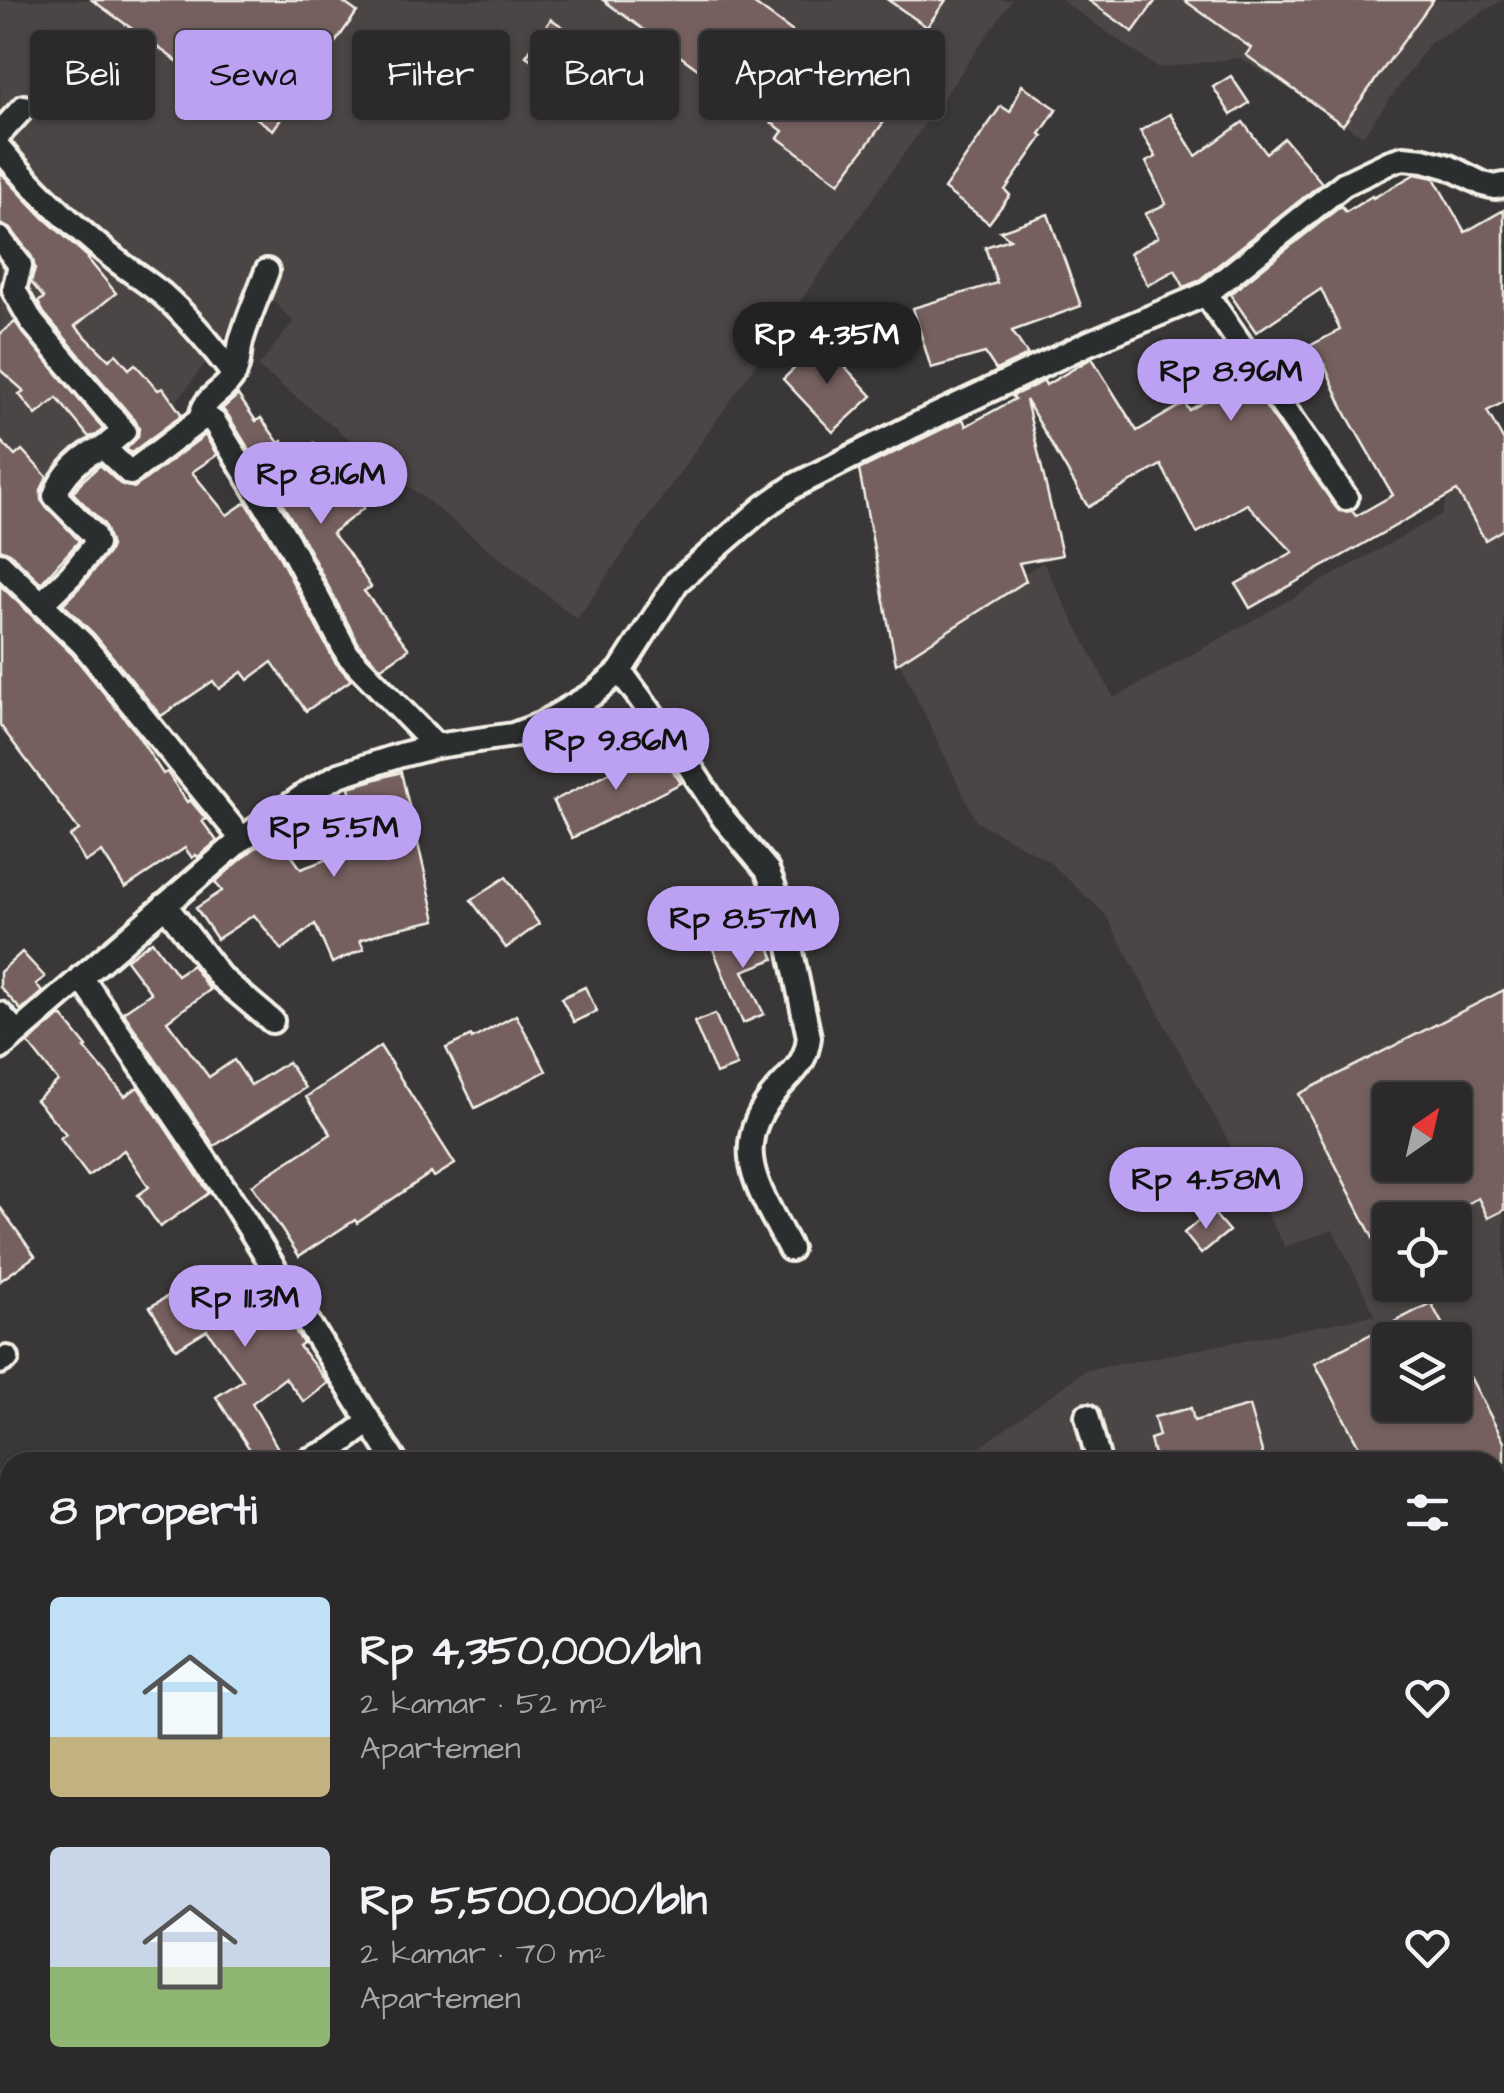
<!DOCTYPE html>
<html lang="id">
<meta charset="utf-8">
<style>
body{margin:0;font-family:"Architects Daughter",sans-serif;background:#333132;color:#f1f3f6;height:100vh;display:flex;flex-direction:column;font-size:38px;white-space:nowrap}
*{box-sizing:border-box;margin:0}
p{font-size:32px;color:#a6a6a8}
.icon{flex:none;width:55px;height:55px;fill:none;stroke:currentColor;stroke-width:2;stroke-linecap:round;stroke-linejoin:round}
.map{position:relative;flex:1;overflow:hidden}
.side{position:absolute;left:0px;top:1452px;width:1505px;height:642px;display:flex;flex-direction:column;background:#2b292a;border-radius:30px 30px 0 0;box-shadow:0 2px 8px #0004,0 0 0 2px #474547}
.side>*{flex:none}
.banner{position:absolute;left:30px;top:30px;width:1000px;height:90px;display:flex;gap:20px}
.needle{width:65px;rotate:34deg}
.buttons{position:absolute;left:1372px;top:1082px;display:grid;gap:20px}
.buttons a{display:grid;place-items:center;width:100px;height:100px;border-radius:10px;background:#2b292a;box-shadow:0 2px 8px #0004,0 0 0 2px #474547;font-size:50px}
.price{position:absolute;translate:-50% -85px;padding:0 22px;border-radius:35px;background:#bca0f2;color:#111;font-size:32px;line-height:65px;filter:drop-shadow(0 2px 5px #0008)}
.price::after{content:'';position:absolute;left:50%;top:60px;width:30px;height:22px;margin-left:-15px;background:inherit;clip-path:polygon(0 0,100% 0,50% 100%)}
.price.selected{background:#222;color:#fff}
ul{padding:0;list-style:none}
li{display:flex;align-items:center;gap:30px;height:250px;padding:0 50px}
li span{display:grid;place-items:center;flex:none;width:280px;height:200px;border-radius:10px;color:#555}
li>.icon{margin-inline-start:auto}
span .icon{width:120px;height:120px;fill:#fffc;stroke-width:1}
li b{font-size:42px}
h2{display:flex;justify-content:space-between;align-items:center;height:120px;padding:0 50px;font-size:42px}
.tag{padding:0 35px;border-radius:10px;background:#2b292a;box-shadow:0 2px 8px #0004,0 0 0 2px #474547;font-size:35px;line-height:90px}
.tag.selected{background:#bca0f2;color:#111}
.map>svg:first-child{display:block}
</style>
<div class="map">
<svg width="1504" height="2093" viewBox="0 0 1504 2093">
<rect width="100%" height="100%" fill="#393738"/>
<filter id="ink" filterUnits="userSpaceOnUse"><feTurbulence type="fractalNoise" baseFrequency=".01" numOctaves="2"/><feDisplacementMap in="SourceGraphic" scale="20" xChannelSelector="R" yChannelSelector="G"/><feConvolveMatrix kernelMatrix="1 2 1 2 8 2 1 2 1" color-interpolation-filters="sRGB"/></filter>
<g filter="url(#ink)">
<g fill="#4b4444" fill-rule="evenodd">
<path d="M 0,0 L 1012,0 L 577,619 L 258,367 L 293,322 L 261,288 L 0,640 Z"/>
<path d="M 1061,0 L 1503,0 L 1430,43 L 1363,136 L 1240,58 L 1158,68 Z"/>
<path d="M 1504,466 L 1504,2093 L 705,2093 L 702,2085 L 1495,2085 L 1495,1462 L 960,1462 L 1084,1371 L 1375,1315 L 1333,1230 L 1285,1247 L 1105,914 L 1047,860 L 976,821 L 894,651 L 1043,562 L 1114,698 L 1442,514 L 1447,496 ZM 1390,1100 L 1455,1100 L 1455,1165 L 1390,1165 ZM 1390,1220 L 1455,1220 L 1455,1285 L 1390,1285 ZM 1390,1340 L 1455,1340 L 1455,1405 L 1390,1405 Z"/>
<path d="M 213,2085 L 314,2085 L 316,2093 L 199,2093 Z"/>
</g>
<g fill="#74615f" stroke="#f4f1e8" stroke-width="2.5" fill-rule="evenodd">
<path d="M 92,0 L 340,0 L 357,12 L 273,130 Z"/>
<path d="M 603,0 L 749,0 L 825,55 L 828,52 L 833,55 L 838,47 L 877,76 L 886,63 L 913,82 L 839,183 L 778,138 L 783,131 Z"/>
<path d="M 888,0 L 946,0 L 927,27 Z"/>
<path d="M 1088,0 L 1156,0 L 1133,32 Z"/>
<path d="M 1184,0 L 1433,0 L 1343,125 L 1246,55 L 1251,48 Z"/>
<path d="M 551,19 L 645,81 L 626,110 L 597,91 L 594,96 L 567,78 L 564,82 L 526,56 Z"/>
<path d="M 1231,76 L 1249,103 L 1231,115 L 1213,87 Z"/>
<path d="M 1022,85 L 1057,109 L 1040,134 L 1043,136 L 1005,190 L 1010,195 L 989,223 L 944,189 L 1001,106 L 1010,112 Z"/>
<path d="M 1170,114 L 1196,156 L 1243,122 L 1266,153 L 1284,138 L 1322,183 L 1198,281 L 1184,287 L 1175,270 L 1148,285 L 1130,253 L 1158,237 L 1145,214 L 1166,204 L 1146,162 L 1156,157 L 1140,131 Z"/>
<path d="M 0,172 L 43,217 L 89,258 L 88,259 L 116,293 L 75,326 L 109,360 L 116,354 L 129,369 L 135,364 L 158,390 L 163,388 L 182,415 L 131,453 L 126,449 L 138,437 L 139,429 L 136,422 L 44,313 L 38,302 L 44,298 L 31,282 L 35,268 L 32,257 L 12,230 L 0,224 Z"/>
<path d="M 1415,174 L 1434,178 L 1465,232 L 1504,210 L 1504,402 L 1487,411 L 1504,441 L 1504,529 L 1485,540 L 1457,491 L 1250,608 L 1236,584 L 1293,552 L 1247,504 L 1197,533 L 1161,465 L 1088,507 L 1026,400 L 1062,555 L 1019,563 L 1026,581 L 896,664 L 859,470 L 963,419 L 966,426 L 1015,399 L 1012,396 L 1044,381 L 1046,385 L 1092,358 L 1137,431 L 1185,403 L 1189,410 L 1246,379 L 1339,511 L 1352,511 L 1356,516 L 1393,495 L 1346,414 L 1324,364 L 1286,384 L 1273,365 L 1340,330 L 1321,289 L 1256,332 L 1230,294 L 1341,206 L 1346,212 L 1372,196 L 1373,198 Z"/>
<path d="M 1048,214 L 1081,306 L 1012,331 L 1028,355 L 996,370 L 985,353 L 931,368 L 913,308 L 997,283 L 985,247 L 1010,239 L 1000,231 Z"/>
<path d="M 15,322 L 103,429 L 97,435 L 89,437 L 57,398 L 36,415 L 19,394 L 24,391 L 0,370 L 0,334 Z"/>
<path d="M 822,342 L 872,396 L 833,432 L 783,379 Z"/>
<path d="M 238,395 L 256,421 L 261,418 L 279,443 L 282,441 L 294,458 L 314,443 L 364,508 L 332,533 L 347,551 L 371,587 L 364,591 L 409,649 L 381,668 L 360,646 L 300,533 L 228,415 L 222,409 Z"/>
<path d="M 205,435 L 217,455 L 192,472 L 227,515 L 246,502 L 274,547 L 335,662 L 351,680 L 306,711 L 272,662 L 248,680 L 242,672 L 219,689 L 213,681 L 161,716 L 94,634 L 63,604 L 83,584 L 108,553 L 111,546 L 104,524 L 73,493 L 80,483 L 100,465 L 120,484 L 134,488 Z"/>
<path d="M 0,440 L 15,456 L 22,450 L 47,477 L 41,490 L 41,500 L 79,541 L 41,583 L 10,553 L 0,549 Z"/>
<path d="M 0,585 L 72,654 L 135,731 L 163,774 L 167,772 L 187,802 L 190,800 L 206,819 L 202,821 L 217,841 L 198,857 L 196,855 L 192,858 L 185,848 L 125,888 L 102,852 L 85,862 L 70,836 L 79,830 L 0,725 Z"/>
<path d="M 658,748 L 681,783 L 572,838 L 553,801 Z"/>
<path d="M 401,772 L 436,920 L 386,931 L 360,940 L 364,949 L 332,963 L 315,924 L 282,950 L 254,915 L 217,939 L 196,908 L 222,891 L 215,882 L 251,851 L 277,834 L 301,869 L 336,856 L 330,837 L 359,828 L 349,787 Z"/>
<path d="M 506,877 L 539,924 L 506,948 L 471,900 Z"/>
<path d="M 763,932 L 774,959 L 743,971 L 764,1014 L 743,1023 L 713,949 L 730,941 L 731,945 Z"/>
<path d="M 152,941 L 177,975 L 192,965 L 210,990 L 167,1021 L 209,1077 L 234,1060 L 251,1085 L 288,1062 L 305,1088 L 214,1146 L 123,1012 L 151,993 L 126,960 Z"/>
<path d="M 22,952 L 45,977 L 36,984 L 42,992 L 21,1010 L 0,987 L 0,972 Z"/>
<path d="M 585,987 L 597,1011 L 574,1022 L 561,998 Z"/>
<path d="M 1504,990 L 1504,1210 L 1488,1218 L 1478,1198 L 1436,1220 L 1390,1220 L 1390,1271 L 1299,1094 ZM 1390,1100 L 1455,1100 L 1455,1165 L 1390,1165 Z"/>
<path d="M 715,1014 L 737,1066 L 716,1074 L 694,1022 Z"/>
<path d="M 61,1015 L 87,1047 L 85,1048 L 125,1096 L 138,1087 L 209,1193 L 160,1227 L 138,1195 L 149,1187 L 124,1150 L 88,1176 L 60,1138 L 66,1134 L 36,1100 L 58,1081 L 28,1043 Z"/>
<path d="M 516,1015 L 546,1071 L 475,1108 L 446,1048 L 471,1036 L 472,1039 Z"/>
<path d="M 380,1046 L 455,1164 L 434,1177 L 431,1173 L 357,1223 L 355,1220 L 299,1256 L 252,1185 L 331,1134 L 306,1097 Z"/>
<path d="M 0,1207 L 35,1256 L 0,1281 Z"/>
<path d="M 1211,1210 L 1229,1231 L 1201,1254 L 1184,1233 Z"/>
<path d="M 257,1269 L 303,1343 L 299,1346 L 328,1383 L 304,1402 L 285,1378 L 252,1403 L 280,1452 L 262,1462 L 258,1462 L 216,1397 L 243,1380 L 207,1330 L 176,1349 L 150,1307 L 188,1284 L 202,1307 Z"/>
<path d="M 1431,1303 L 1451,1340 L 1390,1340 L 1390,1405 L 1455,1405 L 1455,1348 L 1504,1442 L 1504,1462 L 1367,1462 L 1315,1363 Z"/>
<path d="M 1249,1406 L 1265,1462 L 1156,1462 L 1150,1439 L 1159,1436 L 1154,1417 L 1191,1408 L 1194,1421 Z"/>
</g>
<g fill="none" stroke-linecap="round" stroke-linejoin="round">
<g stroke="#f4f1e8" stroke-width="30">
<g id="street">
<path d="M 0,133 L 24,107"/>
<path d="M 0,149 C 34,189 71,224 112,257 C 128,270 146,281 162,294 C 189,318 213,347 234,375"/>
<path d="M 0,239 L 20,265 L 14,290 L 32,322 L 124,431 L 104,448"/>
<path d="M 1206,294 L 1346,498"/>
<path d="M 201,419 C 203,396 223,394 233,376 C 240,365 238,350 242,338 C 249,315 259,293 267,271"/>
<path d="M 0,564 L 83,644 L 242,839"/>
<path d="M 41,604 L 71,575 L 96,544 L 93,534 L 55,496 C 61,476 84,452 104,448 L 130,473 L 201,419 L 208,418 L 215,423 L 287,540 L 348,655 L 436,746"/>
<path d="M 620,671 L 682,755 L 724,819 L 767,870 L 781,905 L 809,1037 C 806,1063 794,1071 777,1090 C 725,1149 761,1191 790,1249"/>
<path d="M 165,905 L 220,977 L 272,1021"/>
<path d="M 81,977 L 230,1197 L 395,1462"/>
<path d="M 0,1014 L 17,1033"/>
<path d="M 0,1048 L 242,839 L 309,792 L 339,775 L 401,755 L 436,746 L 513,735 L 542,724 L 593,694 L 620,671 L 677,582 L 764,507 L 794,486 L 913,426 L 1089,343 L 1206,294 L 1344,184 L 1390,162 L 1403,158 L 1424,160 L 1449,167 L 1483,184 L 1495,187 L 1504,185"/>
<path d="M 0,1362 L 7,1358"/>
<path d="M 1087,1416 L 1099,1462"/>
<path d="M 304,1462 L 332,1450 L 368,1423"/>
<path d="M 0,1606 L 10,1599"/>
<path d="M 0,1633 L 10,1646"/>
<path d="M 0,1948 L 10,1942"/>
<path d="M 344,2085 L 350,2093"/>
<path d="M 746,2085 L 747,2093"/>
<path d="M 1246,2085 L 1248,2093"/>
<path d="M 165,2093 L 179,2085"/>
<path d="M 1175,2093 L 1209,2085"/>
</g>
</g>
<use href="#street" stroke="#2a2d2e" stroke-width="22"/>
</g>
</g>
</svg>
<div class="buttons">
<a><svg class="needle" viewBox="-14 -14 28 28"><path d="M0-13l5 13h-10z" fill="#e53935"/><path d="M0 13l5-13h-10z" fill="#a6a6a8"/></svg></a>
<a><svg class="icon" aria-label="locate" viewBox="0 0 24 24"><circle cx="12" cy="12" r="6"/><path d="M12 2v4M12 18v4M2 12h4M18 12h4"/></svg></a>
<a><svg class="icon" aria-label="layers" viewBox="0 0 24 24"><path d="M12 4l9 5-9 5-9-5zM3 14l9 5 9-5"/></svg></a>
</div>
<b class="price selected" style="left:827px;top:387px">Rp 4.35M</b>
<b class="price" style="left:1231px;top:424px">Rp 8.96M</b>
<b class="price" style="left:321px;top:527px">Rp 8.16M</b>
<b class="price" style="left:616px;top:793px">Rp 9.86M</b>
<b class="price" style="left:334px;top:880px">Rp 5.5M</b>
<b class="price" style="left:743px;top:971px">Rp 8.57M</b>
<b class="price" style="left:1206px;top:1232px">Rp 4.58M</b>
<b class="price" style="left:245px;top:1350px">Rp 11.3M</b>
<div class="banner">
<a class="tag">Beli</a>
<a class="tag selected">Sewa</a>
<a class="tag">Filter</a>
<a class="tag">Baru</a>
<a class="tag">Apartemen</a>
</div>
<section class="side">
<h2>8 properti<svg class="icon" aria-label="filters" viewBox="0 0 24 24"><path d="M4 7h16M4 17h16"/><circle cx="9" cy="7" r="2"/><circle cx="15" cy="17" r="2"/></svg></h2>
<ul>
<li><span style="background:linear-gradient(#bfe0f5 70%,#c2b280 0)"><svg class="icon" aria-label="home" viewBox="0 0 24 24"><path d="M3 11l9-7 9 7M6 9v11h12V9"/></svg></span><div><b>Rp 4,350,000/bln</b><p>2 kamar · 52 m²</p><p>Apartemen</p></div><svg class="icon" aria-label="heart" viewBox="0 0 24 24"><path d="M12 20l-8-8c-3-5 5-10 8-4 3-6 11-1 8 4z"/></svg></li>
<li><span style="background:linear-gradient(#c9d6e8 60%,#8fb573 0)"><svg class="icon" aria-label="home" viewBox="0 0 24 24"><path d="M3 11l9-7 9 7M6 9v11h12V9"/></svg></span><div><b>Rp 5,500,000/bln</b><p>2 kamar · 70 m²</p><p>Apartemen</p></div><svg class="icon" aria-label="heart" viewBox="0 0 24 24"><path d="M12 20l-8-8c-3-5 5-10 8-4 3-6 11-1 8 4z"/></svg></li>
</ul>
</section>
</div>
